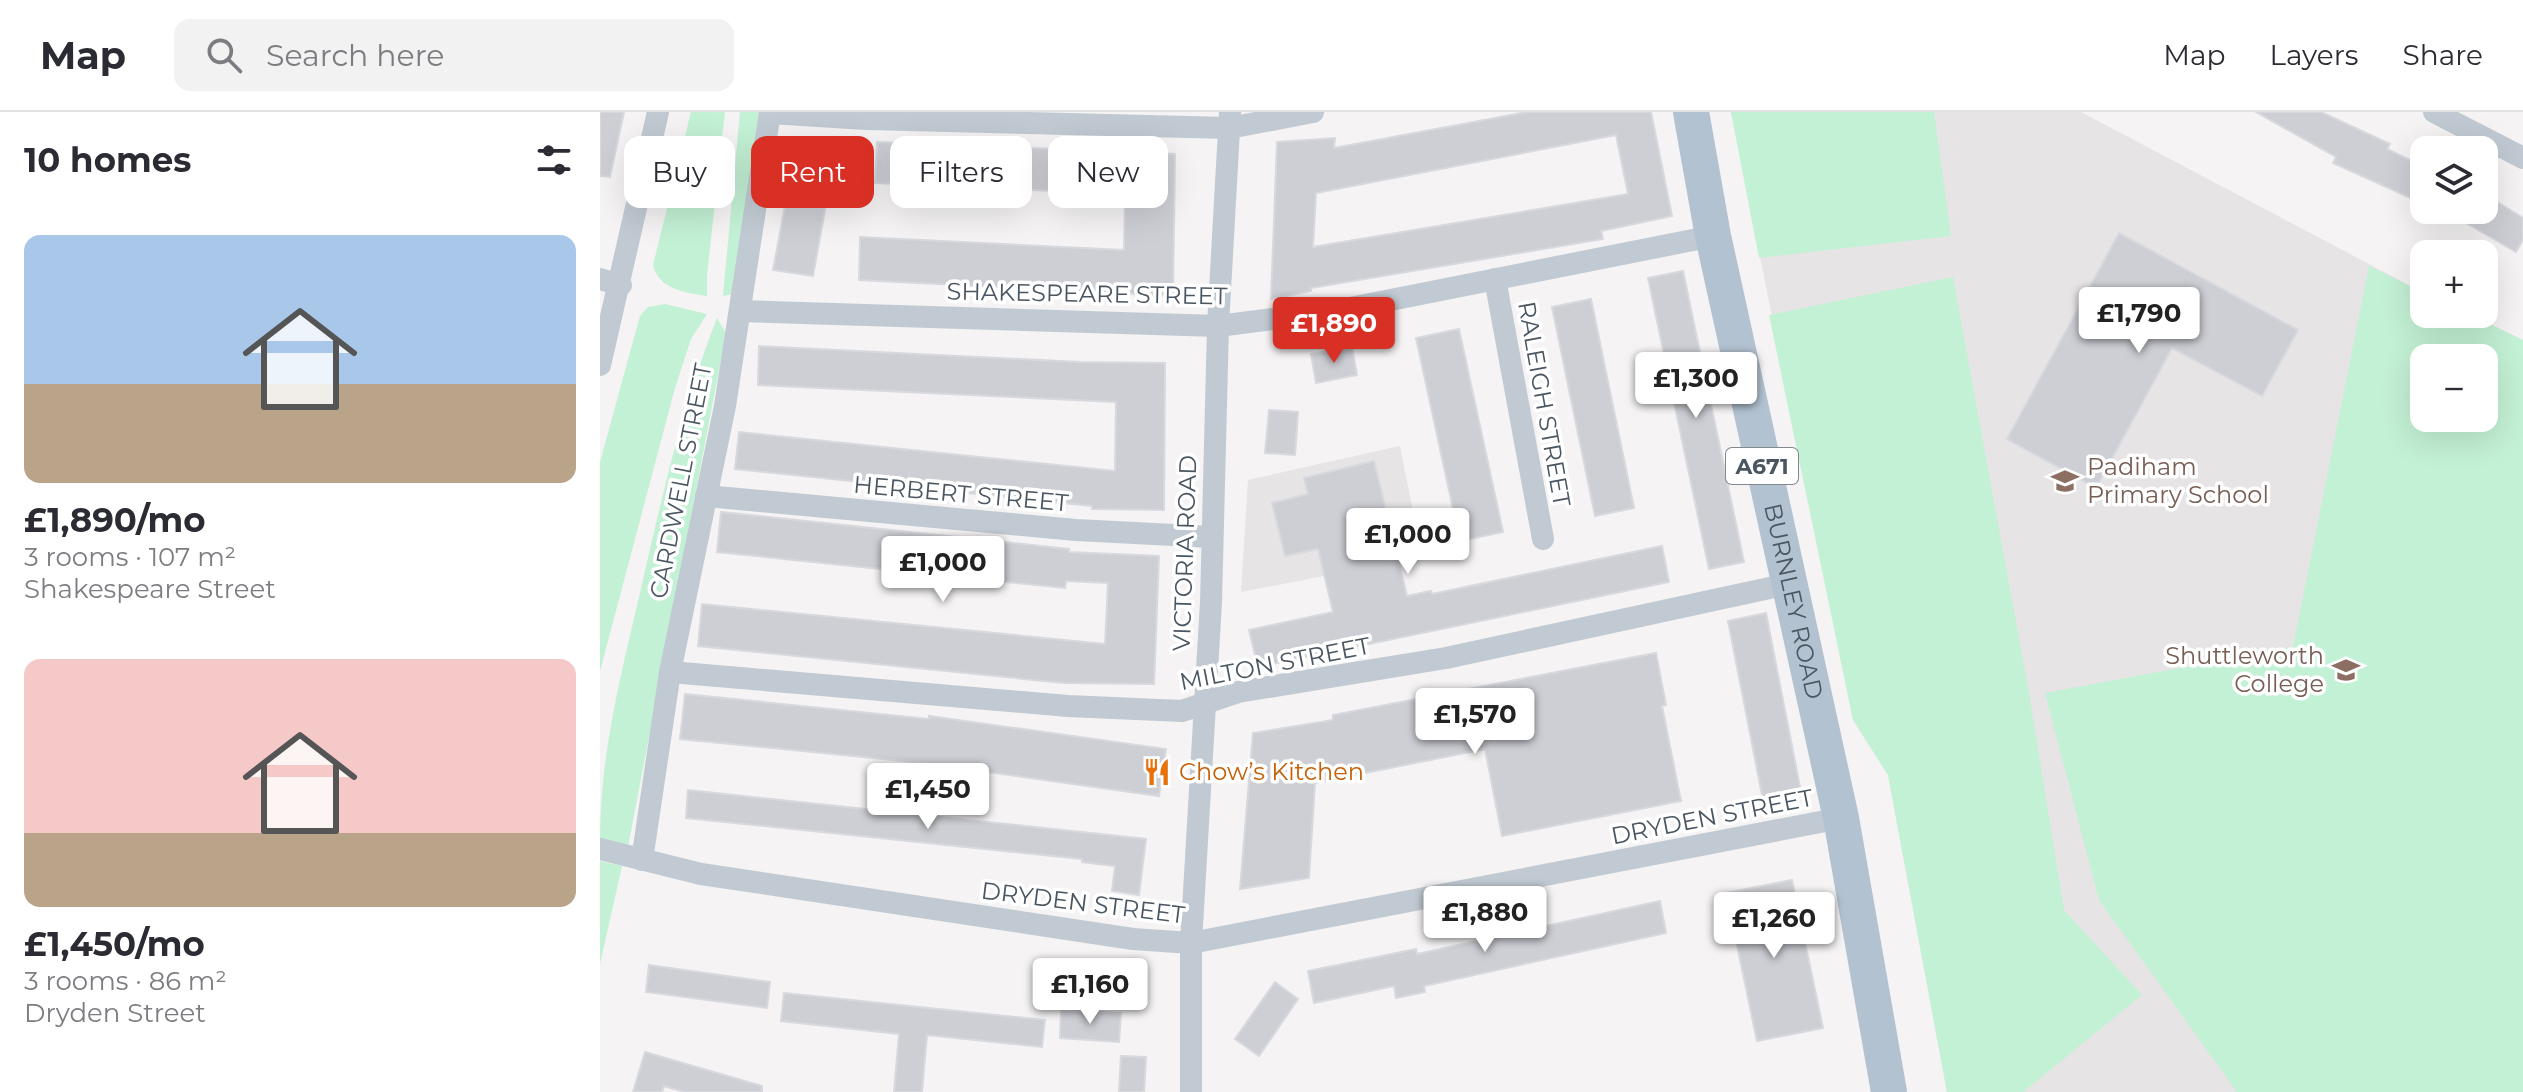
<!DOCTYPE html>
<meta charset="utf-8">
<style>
body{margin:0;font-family:Montserrat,sans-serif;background:#f2f2f3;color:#2b2b33;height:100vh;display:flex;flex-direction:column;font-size:30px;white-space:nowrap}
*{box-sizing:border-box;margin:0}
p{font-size:26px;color:#7c7c81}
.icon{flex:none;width:44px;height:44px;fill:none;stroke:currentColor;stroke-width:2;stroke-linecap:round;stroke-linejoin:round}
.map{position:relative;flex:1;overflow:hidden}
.details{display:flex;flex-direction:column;background:#fff;width:600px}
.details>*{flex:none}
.top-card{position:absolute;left:24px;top:24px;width:760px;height:72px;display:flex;gap:16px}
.fabs{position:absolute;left:1810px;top:24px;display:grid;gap:16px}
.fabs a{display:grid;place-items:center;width:88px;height:88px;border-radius:16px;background:#fff;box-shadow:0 8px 32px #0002;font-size:40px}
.price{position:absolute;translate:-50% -68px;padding:0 18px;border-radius:8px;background:#fff;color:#222;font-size:26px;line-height:52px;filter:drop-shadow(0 2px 4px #0008)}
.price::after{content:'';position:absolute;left:50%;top:48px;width:24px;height:18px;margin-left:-12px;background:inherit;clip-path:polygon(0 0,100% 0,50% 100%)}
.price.active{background:#d93025;color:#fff}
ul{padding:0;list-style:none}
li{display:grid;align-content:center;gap:16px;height:424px;padding:0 24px}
li span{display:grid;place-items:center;height:248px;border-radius:16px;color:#555}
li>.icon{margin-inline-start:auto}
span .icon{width:144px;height:144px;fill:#fffc;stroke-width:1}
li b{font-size:34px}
h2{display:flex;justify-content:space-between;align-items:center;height:96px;padding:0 24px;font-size:34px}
.chip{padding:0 28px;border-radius:16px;background:#fff;box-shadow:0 8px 32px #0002;font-size:28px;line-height:72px}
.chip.active{background:#d93025;color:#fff}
header{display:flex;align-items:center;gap:48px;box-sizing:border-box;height:112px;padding:0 40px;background:#fff;border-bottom:2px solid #e1e1e2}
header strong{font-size:38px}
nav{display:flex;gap:44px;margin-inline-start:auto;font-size:28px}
.search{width:560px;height:72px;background:#f2f2f3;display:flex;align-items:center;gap:20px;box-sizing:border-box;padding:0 28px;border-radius:16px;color:#7c7c81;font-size:30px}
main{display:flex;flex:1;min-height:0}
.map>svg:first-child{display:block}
</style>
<header>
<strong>Map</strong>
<div class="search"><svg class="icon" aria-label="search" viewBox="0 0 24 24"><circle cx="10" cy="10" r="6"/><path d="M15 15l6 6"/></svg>Search here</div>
<nav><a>Map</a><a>Layers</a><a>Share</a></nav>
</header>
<main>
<section class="details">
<h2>10 homes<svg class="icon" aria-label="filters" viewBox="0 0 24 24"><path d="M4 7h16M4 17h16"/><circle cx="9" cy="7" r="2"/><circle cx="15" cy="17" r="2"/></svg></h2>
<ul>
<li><span style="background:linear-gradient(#a9c7e8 60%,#b9a48a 0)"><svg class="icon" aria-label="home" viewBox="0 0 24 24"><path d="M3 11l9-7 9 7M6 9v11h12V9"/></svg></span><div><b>£1,890/mo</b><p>3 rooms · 107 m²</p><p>Shakespeare Street</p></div></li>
<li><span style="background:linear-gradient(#f6c9c9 70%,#b9a48a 0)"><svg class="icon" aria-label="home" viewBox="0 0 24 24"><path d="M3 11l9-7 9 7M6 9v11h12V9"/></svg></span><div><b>£1,450/mo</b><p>3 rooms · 86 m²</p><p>Dryden Street</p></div></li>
</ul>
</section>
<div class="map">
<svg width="1923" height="980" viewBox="0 0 1923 980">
<rect width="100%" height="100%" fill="#f5f3f3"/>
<g fill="#e6e4e5" fill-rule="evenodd">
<path d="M 1131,0 L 1481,0 L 1824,181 L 1824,202 L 1869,202 L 1923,228 L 1923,980 L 1347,980 L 1288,663 L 1253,608 ZM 1824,246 L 1884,246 L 1884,306 L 1824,306 Z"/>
<path d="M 800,334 L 822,445 L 641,480 L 648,368 Z"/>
</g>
<g fill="#c3f1d5" fill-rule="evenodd">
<path d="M 91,0 L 125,0 L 107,163 L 107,184 C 86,181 58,177 53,153 Z"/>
<path d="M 140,0 L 162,0 L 133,182 L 123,184 Z"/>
<path d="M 1131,0 L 1334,0 L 1351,124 L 1159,146 Z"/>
<path d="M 1769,154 L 1824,181 L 1824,202 L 1869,202 L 1923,228 L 1923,980 L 1637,980 L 1499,788 L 1445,581 L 1693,535 ZM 1824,246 L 1884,246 L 1884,306 L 1824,306 Z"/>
<path d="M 1353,165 L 1429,581 L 1464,798 L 1542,883 L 1423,980 L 1347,980 L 1288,663 L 1253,608 L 1169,203 Z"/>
<path d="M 65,192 L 107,202 L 91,227 L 75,276 L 0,559 L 0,350 L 40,204 L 48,195 Z"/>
<path d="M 117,206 L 126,221 L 28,735 L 0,727 C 0,644 21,562 40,481 C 61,388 82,295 117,206 Z"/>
<path d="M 0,749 L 22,754 L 0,852 Z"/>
</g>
<g fill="#cdcfd5" stroke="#d7d9de" stroke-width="2" fill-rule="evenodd">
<path d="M 0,0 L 24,0 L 10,65 L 0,64 Z"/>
<path d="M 927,0 L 1051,0 L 1072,104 L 1001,119 L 1003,127 L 711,176 L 711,179 L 671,187 L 677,30 L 735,26 L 734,36 ZM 1016,23 L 1028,82 L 713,135 L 716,81 Z"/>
<path d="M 1656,0 L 1721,0 L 1790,32 L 1787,37 L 1824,55 L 1824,92 L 1733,51 L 1736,45 Z"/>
<path d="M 198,25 L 237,32 L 213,164 L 173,158 Z"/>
<path d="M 277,30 L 575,42 L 573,184 L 259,168 L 260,125 L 524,138 L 525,82 L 275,71 Z"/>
<path d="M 1894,88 L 1923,106 L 1923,128 L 1916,140 L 1844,98 L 1888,98 Z"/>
<path d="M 1519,121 L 1698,218 L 1662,284 L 1572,236 L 1496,376 L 1407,327 Z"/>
<path d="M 1083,159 L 1144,450 L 1109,457 L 1048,166 Z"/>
<path d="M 991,187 L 1034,396 L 995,404 L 952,195 Z"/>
<path d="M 859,217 L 903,420 L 860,429 L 816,226 Z"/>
<path d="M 159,234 L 480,250 L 565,251 L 564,398 L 492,397 L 492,394 L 135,357 L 139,320 L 515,359 L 516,290 L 158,273 Z"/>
<path d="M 752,235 L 757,263 L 716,271 L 711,242 Z"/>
<path d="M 669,298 L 698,300 L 695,343 L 665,341 Z"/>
<path d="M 774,349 L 807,484 L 831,479 L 832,482 L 1062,434 L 1069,470 L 658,555 L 649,518 L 733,500 L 718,437 L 685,444 L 672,391 L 708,382 L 704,366 Z"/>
<path d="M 121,400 L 469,437 L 469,440 L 559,444 L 554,572 L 464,571 L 98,534 L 102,492 L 505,532 L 508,471 L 466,469 L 465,476 L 117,440 Z"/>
<path d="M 1166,501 L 1201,680 L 1163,688 L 1128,509 Z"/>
<path d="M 1056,541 L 1066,593 L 1062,594 L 1081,689 L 902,724 L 885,637 L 715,671 L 709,766 L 640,777 L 653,621 L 733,608 L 733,603 Z"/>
<path d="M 85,582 L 329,607 L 329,604 L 566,637 L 559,684 L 323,651 L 80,627 Z"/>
<path d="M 88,678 L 546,727 L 539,783 L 512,779 L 515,754 L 482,750 L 482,747 L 86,706 Z"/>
<path d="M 1192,768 L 1223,916 L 1157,929 L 1126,781 Z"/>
<path d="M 1060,789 L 1066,821 L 824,874 L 825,880 L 796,886 L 794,874 L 714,891 L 708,859 L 816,837 L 817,842 Z"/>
<path d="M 49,853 L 170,870 L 167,896 L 46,880 Z"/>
<path d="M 675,870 L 698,887 L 659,944 L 635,927 Z"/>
<path d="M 184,881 L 445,908 L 442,935 L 327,923 L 322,980 L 294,980 L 299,922 L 181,909 Z"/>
<path d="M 461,898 L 521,901 L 519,930 L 460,926 Z"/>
<path d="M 45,940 L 162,974 L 162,980 L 84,980 L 64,974 L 62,980 L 33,980 Z"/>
<path d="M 521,944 L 546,945 L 544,980 L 519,980 Z"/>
</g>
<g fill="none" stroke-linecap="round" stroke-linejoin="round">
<g stroke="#c1cad2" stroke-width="22">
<path d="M 1834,0 L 1923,46"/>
<path d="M 170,1 L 266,7 L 629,16 L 713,0"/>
<path d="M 0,167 L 21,173"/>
<path d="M 895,167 L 943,427"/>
<path d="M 140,199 L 618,214 L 735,199 L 1113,124"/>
<path d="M 0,253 L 58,0"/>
<path d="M 106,384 L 476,418 L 612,425"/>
<path d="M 70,560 L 468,594 L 582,599 L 638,580 L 846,546 L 1188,472"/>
<path d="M 0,737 L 101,762 L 533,827 L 591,831 L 1241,706"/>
<path d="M 42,748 L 70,560 L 125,294 L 170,0"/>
<path d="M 591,980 L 591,831 L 611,490 L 618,214 L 630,0"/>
</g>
<path stroke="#b3c2d1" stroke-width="36" id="s1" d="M 1091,0 L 1113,124 L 1241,706 L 1289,980"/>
</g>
<defs>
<g id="school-bare" transform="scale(2.16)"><path d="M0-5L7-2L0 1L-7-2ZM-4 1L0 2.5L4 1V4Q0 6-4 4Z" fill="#8d6e63" stroke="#fff" stroke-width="2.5" paint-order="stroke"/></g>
<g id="restaurant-bare" transform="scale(2.16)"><path d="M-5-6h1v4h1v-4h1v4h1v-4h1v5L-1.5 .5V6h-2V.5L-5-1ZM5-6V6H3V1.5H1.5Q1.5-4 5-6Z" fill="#e8710a" stroke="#fff" stroke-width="2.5" paint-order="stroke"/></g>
</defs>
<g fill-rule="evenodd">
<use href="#school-bare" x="1465" y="369"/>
<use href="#school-bare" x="1746" y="558"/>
<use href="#restaurant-bare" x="557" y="660"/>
</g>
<g text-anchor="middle" stroke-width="7" stroke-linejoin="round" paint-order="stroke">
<rect fill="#fff" stroke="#808990" stroke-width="2" x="1126" y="336" width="72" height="36" rx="6"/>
<g font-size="22" font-weight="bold" fill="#4a5661">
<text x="1162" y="362">A671</text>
</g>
<g font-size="24" fill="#4a5661" stroke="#fff">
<text transform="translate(487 182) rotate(1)" y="8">SHAKESPEARE STREET</text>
<text transform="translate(944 292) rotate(80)" y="8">RALEIGH STREET</text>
<text transform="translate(81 369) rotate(-79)" y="8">CARDWELL STREET</text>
<text transform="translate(361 382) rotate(5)" y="8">HERBERT STREET</text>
<text transform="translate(585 441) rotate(-88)" y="8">VICTORIA ROAD</text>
<text dy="8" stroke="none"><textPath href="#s1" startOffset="500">BURNLEY ROAD</textPath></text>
<text transform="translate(675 552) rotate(-11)" y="8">MILTON STREET</text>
<text transform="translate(1112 705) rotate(-11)" y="8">DRYDEN STREET</text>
<text transform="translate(483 791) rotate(7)" y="8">DRYDEN STREET</text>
</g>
<g font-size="24" fill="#785e54" stroke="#fff" text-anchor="start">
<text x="1487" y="363">Padiham<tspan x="1487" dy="28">Primary School</tspan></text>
<text x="1724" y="552" text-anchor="end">Shuttleworth<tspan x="1724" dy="28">College</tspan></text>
</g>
<g font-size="24" fill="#c56008" stroke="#fff" text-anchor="start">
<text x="579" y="668">Chow’s Kitchen</text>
</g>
</g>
</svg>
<div class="fabs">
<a><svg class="icon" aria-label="layers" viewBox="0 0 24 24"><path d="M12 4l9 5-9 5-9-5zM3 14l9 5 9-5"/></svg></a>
<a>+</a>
<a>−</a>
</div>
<b class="price" style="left:1539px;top:243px">£1,790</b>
<b class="price active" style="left:734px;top:253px">£1,890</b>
<b class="price" style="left:1096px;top:308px">£1,300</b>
<b class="price" style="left:808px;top:464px">£1,000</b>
<b class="price" style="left:343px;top:492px">£1,000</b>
<b class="price" style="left:875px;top:644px">£1,570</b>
<b class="price" style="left:328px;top:719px">£1,450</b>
<b class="price" style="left:885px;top:842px">£1,880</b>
<b class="price" style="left:1174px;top:848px">£1,260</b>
<b class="price" style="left:490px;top:914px">£1,160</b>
<div class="top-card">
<a class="chip">Buy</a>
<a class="chip active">Rent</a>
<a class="chip">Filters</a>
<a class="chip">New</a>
</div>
</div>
</main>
